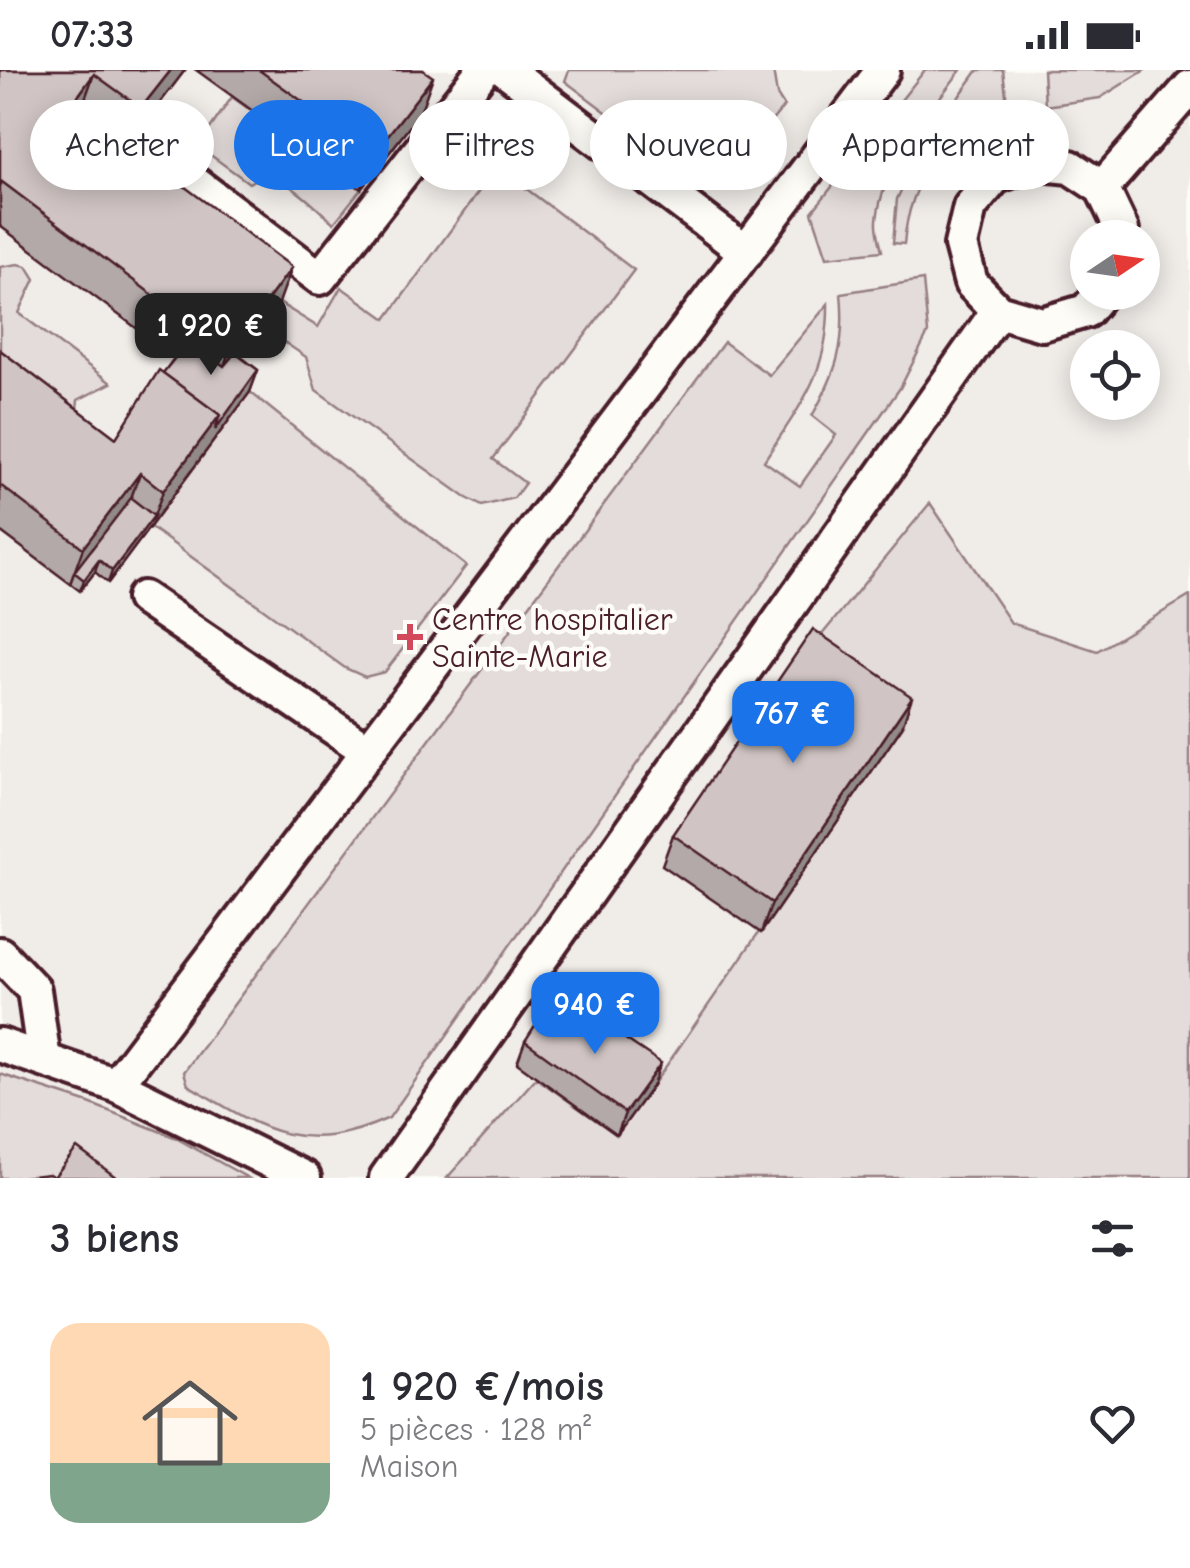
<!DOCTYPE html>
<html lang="fr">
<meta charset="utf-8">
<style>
body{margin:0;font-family:"Comic Neue",sans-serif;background:#f7f7f7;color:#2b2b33;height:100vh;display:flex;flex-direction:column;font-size:38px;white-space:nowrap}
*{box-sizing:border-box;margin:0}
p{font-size:32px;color:#7c7c81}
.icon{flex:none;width:55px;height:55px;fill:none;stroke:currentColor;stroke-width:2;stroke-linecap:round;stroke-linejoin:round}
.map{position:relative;height:1108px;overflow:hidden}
.panel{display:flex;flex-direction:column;background:#fff;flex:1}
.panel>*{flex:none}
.guide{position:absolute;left:30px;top:30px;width:1130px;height:90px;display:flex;gap:20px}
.needle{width:65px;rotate:77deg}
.fabs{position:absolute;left:1070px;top:150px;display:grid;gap:20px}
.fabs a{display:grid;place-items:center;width:90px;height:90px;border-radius:50%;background:#fff;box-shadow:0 5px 25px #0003;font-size:50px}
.price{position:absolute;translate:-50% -85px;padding:0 22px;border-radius:20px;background:#1a73e8;color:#fff;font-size:32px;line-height:65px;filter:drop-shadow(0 2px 5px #0008)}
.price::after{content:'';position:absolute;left:50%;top:60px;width:30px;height:22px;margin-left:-15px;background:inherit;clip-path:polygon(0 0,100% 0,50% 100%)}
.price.active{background:#222;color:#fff}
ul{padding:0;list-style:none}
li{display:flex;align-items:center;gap:30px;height:250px;padding:0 50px}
li span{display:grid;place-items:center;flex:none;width:280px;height:200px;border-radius:30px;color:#555}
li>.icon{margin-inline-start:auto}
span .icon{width:120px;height:120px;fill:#fffc;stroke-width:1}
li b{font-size:42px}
h2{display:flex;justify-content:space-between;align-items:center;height:120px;padding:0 50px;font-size:42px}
.tag{padding:0 35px;border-radius:45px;background:#fff;box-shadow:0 5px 25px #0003;font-size:35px;line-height:90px}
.tag.active{background:#1a73e8;color:#fff}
.status{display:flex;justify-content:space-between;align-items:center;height:70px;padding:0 50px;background:#fff;direction:ltr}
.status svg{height:28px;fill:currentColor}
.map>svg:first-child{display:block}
</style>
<div class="status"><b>07:33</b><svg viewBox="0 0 49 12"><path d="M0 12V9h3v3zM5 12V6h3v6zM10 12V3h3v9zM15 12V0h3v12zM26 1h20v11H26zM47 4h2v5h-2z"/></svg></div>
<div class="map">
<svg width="1190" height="1108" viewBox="0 0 1190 1108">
<rect width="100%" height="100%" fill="#fdfcf7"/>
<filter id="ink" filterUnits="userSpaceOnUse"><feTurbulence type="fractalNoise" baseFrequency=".01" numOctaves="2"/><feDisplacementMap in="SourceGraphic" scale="20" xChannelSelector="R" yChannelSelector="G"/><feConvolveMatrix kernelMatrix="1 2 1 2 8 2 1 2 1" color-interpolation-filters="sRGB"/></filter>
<g filter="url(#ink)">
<path fill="#f0ece8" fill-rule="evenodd" d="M 0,0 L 1190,0 L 1190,526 L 1097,581 L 1011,553 L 930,433 L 902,657 L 761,863 L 617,1065 L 536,1008 L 446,1108 L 0,1108 ZM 1088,168 L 1142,168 L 1142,222 L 1088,222 ZM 1088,278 L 1142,278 L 1142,332 L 1088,332 Z"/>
<g fill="#e3dcda" stroke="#967e82" stroke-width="2.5">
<path d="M 569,0 L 773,0 L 777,25 L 784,36 L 727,106 L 717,98 L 703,97 L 691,106 L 565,11 Z"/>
<path d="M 925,0 L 961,0 C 928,44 883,93 877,150 C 876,160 880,171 882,181 L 827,187 L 812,142 Z"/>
<path d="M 978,0 L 1003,0 L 1008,41 C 946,59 909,110 904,174 L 893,173 L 897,129 L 918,84 Z"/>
<path d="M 1043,0 L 1145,0 L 1100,28 L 1045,36 Z"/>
<path d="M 232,27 L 361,119 L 334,153 C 311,135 278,93 249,113 L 198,76 Z"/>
<path d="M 451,62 L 634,200 L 493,389 L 525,413 L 514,428 L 482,436 L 465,427 L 316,320 L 306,287 L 262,257 L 279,233 L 318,257 L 341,217 L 386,249 L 482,117 L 439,85 Z"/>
<path d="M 18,194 L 27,196 L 35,209 L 19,243 L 111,313 L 78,330 L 76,347 L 0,326 L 0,197 Z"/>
<path d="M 923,210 L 928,263 L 900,318 L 389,1048 C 303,1087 263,1060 188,1015 L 184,1002 L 724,272 L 769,305 L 828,234 C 829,303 800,335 764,391 L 800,416 L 836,365 L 812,346 C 837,302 846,274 841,223 Z"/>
<path d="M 250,322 L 466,496 L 385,602 L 365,607 L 345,598 L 150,457 Z"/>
<path d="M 930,433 L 1011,553 L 1097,581 L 1190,526 L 1190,1108 L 447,1108 L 536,1008 L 617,1065 L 653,1015 L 901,657 L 802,589 Z"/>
<path d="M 0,1004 L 89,1033 L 174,1067 L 248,1108 L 0,1108 Z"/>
</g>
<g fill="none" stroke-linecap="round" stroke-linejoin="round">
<g stroke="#4a1f2b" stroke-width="40">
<g id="service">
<path d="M 506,0 L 746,182"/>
<path d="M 164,90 L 320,208 L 483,0"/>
<path d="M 1102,118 L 1190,17"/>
<path d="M 1102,222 L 1086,241 L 1042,254 L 998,241 L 971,213 L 961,175 L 970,137 L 995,107 L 1031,93 L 1070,97 L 1102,118 L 1122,160 L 1121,168"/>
<path d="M 143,528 L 368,681"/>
<path d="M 0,884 L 34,920 L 44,990"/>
<path d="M 0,975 L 116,1015"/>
<path d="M 304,1108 L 116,1015 L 883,0"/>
<path d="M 386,1108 L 998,241"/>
</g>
</g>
<use href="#service" stroke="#fdfcf7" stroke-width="32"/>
</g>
<g fill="#b3a9a9" stroke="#4a1f2b" stroke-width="2.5">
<path d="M 0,0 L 185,0 L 128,75 L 279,233 L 240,286 L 258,300 L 250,322 L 108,513 L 95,502 L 80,521 L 0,461 L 0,280 L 116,368 L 175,287 L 0,156 Z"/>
<path d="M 196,0 L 423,0 L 420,43 L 361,119 Z"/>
<path d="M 902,657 L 761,863 L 662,795 L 673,765 Z"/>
<path d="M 564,958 L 653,1015 L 617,1065 L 517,993 L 525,971 Z"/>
</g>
<g fill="#928a89" stroke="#4a1f2b" stroke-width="2.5">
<path d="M 171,0 L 185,0 L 128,75 L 141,38 Z"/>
<path d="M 94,4 L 81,40 L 73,33 Z"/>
<path d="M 433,7 L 420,43 L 361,119 L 374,83 Z"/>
<path d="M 292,197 L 279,233 L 216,318 L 229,282 Z"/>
<path d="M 258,300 L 250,322 L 108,513 L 112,501 L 154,446 L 163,421 L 220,345 Z"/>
<path d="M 140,403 L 127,439 L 74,502 L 70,514 L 83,478 Z"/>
<path d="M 99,490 L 95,502 L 80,521 L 84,510 Z"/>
<path d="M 912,627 L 902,657 L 761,863 L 772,833 Z"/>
<path d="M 661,993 L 653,1015 L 617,1065 L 625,1043 Z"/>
</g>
<g fill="#d0c5c4" stroke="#4a1f2b" stroke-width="2.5">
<path d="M 0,0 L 171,0 L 141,38 L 94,4 L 73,33 L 292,197 L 229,282 L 2,112 L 0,116 Z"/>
<path d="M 259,0 L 423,0 L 433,7 L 374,83 Z"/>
<path d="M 189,270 L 224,296 L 235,283 L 258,300 L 215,360 L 220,345 L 163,303 Z"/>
<path d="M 0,280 L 116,368 L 159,300 L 220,345 L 163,421 L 140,403 L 83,478 L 0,415 Z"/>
<path d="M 131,428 L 154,446 L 112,501 L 99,490 L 84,510 L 74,502 Z"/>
<path d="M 813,559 L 912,627 L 772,833 L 673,765 Z"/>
<path d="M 578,937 L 661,993 L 625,1043 L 525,971 L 543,943 L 564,958 Z"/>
<path d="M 77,1078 L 117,1108 L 54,1107 Z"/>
<path d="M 49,1104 L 56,1108 L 14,1108 Z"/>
</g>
</g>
<path fill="#d1495b" stroke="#fdfcf7" stroke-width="4" d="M405 552h10v10h10v10h-10v10h-10v-10h-10v-10h10z"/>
<g text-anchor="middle" stroke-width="9" stroke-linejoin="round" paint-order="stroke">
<g font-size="32" fill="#4a1f2b" stroke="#fdfcf7" text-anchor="start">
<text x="432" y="560">Centre hospitalier<tspan x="432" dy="37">Sainte-Marie</tspan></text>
</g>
</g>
</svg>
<div class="fabs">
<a><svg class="needle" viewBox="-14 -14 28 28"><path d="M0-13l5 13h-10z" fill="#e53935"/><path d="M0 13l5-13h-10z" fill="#7c7c81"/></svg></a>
<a><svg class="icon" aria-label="locate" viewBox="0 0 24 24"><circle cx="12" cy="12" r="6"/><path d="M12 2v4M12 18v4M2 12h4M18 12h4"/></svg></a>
</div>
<b class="price active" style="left:211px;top:308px">1 920 €</b>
<b class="price" style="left:793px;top:696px">767 €</b>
<b class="price" style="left:595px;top:987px">940 €</b>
<div class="guide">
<a class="tag">Acheter</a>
<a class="tag active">Louer</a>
<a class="tag">Filtres</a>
<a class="tag">Nouveau</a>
<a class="tag">Appartement</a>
</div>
</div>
<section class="panel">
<h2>3 biens<svg class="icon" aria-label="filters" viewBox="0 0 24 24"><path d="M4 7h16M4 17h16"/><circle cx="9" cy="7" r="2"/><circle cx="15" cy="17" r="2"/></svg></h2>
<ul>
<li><span style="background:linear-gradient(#ffd9b3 70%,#7fa58c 0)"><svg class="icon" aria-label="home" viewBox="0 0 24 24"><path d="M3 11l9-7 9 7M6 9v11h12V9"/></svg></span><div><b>1 920 €/mois</b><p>5 pièces · 128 m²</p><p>Maison</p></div><svg class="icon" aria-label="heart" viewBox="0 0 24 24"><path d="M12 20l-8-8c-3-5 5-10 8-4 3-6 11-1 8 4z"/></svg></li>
</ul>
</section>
